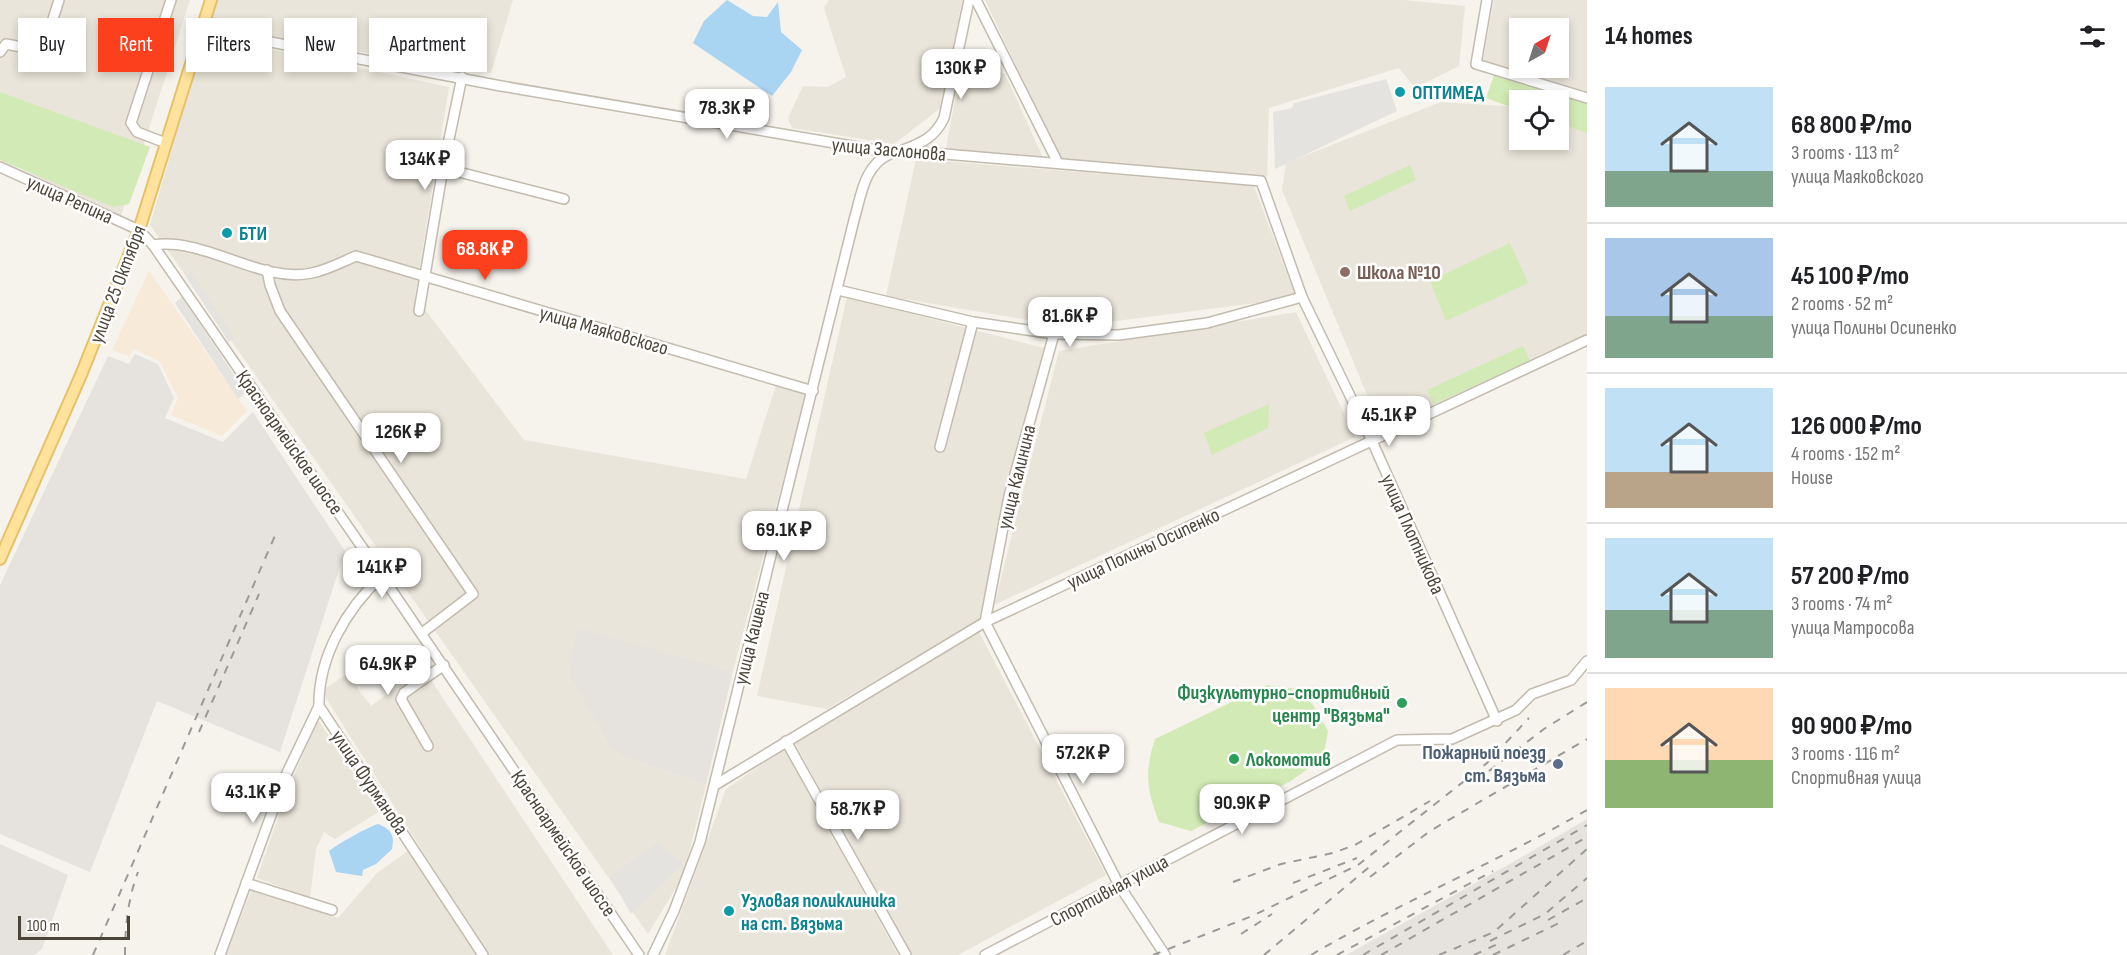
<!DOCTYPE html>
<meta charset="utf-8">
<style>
body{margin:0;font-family:"Sofia Sans Condensed",sans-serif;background:#f2f2f2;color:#202124;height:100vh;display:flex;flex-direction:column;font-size:22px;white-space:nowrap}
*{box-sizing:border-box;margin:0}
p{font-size:20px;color:#757577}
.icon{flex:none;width:33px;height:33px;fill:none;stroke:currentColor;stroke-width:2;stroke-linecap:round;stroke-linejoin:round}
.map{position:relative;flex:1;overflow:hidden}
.details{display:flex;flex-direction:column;background:#fff;width:540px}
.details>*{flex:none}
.hud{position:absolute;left:18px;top:18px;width:570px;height:54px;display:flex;gap:12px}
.needle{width:39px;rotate:39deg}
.controls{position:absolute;left:1509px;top:18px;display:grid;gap:12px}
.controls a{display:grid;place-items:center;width:60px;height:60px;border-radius:0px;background:#fff;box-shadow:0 3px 9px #0003;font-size:30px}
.scale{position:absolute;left:18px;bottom:15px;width:112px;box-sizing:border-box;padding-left:6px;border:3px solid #4b4439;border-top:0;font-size:16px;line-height:21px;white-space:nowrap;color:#4b4439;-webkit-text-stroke:4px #fff;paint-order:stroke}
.price{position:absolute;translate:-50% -51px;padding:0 14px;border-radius:12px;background:#fff;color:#222;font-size:20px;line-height:39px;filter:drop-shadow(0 2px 3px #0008)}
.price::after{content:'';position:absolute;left:50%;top:36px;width:18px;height:14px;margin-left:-9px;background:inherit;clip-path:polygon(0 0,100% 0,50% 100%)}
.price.on{background:#fc3f1d;color:#fff}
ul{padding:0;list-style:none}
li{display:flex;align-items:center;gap:18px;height:150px;padding:0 18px}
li+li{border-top:2px solid #e0e0e0}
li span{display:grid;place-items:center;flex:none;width:168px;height:120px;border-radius:0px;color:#555}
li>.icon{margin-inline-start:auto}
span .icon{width:72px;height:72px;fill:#fffc;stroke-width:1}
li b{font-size:26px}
h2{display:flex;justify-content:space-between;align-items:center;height:72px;padding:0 18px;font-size:26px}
.tag{padding:0 21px;border-radius:0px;background:#fff;box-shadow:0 3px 9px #0003;font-size:21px;line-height:54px}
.tag.on{background:#fc3f1d;color:#fff}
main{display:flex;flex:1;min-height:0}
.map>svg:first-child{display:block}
</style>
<main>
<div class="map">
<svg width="1587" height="955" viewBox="0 0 1587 955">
<rect width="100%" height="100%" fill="#f6f3ec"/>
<g fill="#eae5da" fill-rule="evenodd">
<path d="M 0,0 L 190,0 L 120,219 L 0,158 Z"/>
<path d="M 217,0 L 513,0 L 491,73 L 214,28 L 210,22 Z"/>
<path d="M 829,0 L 962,0 L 942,107 L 894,144 L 792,128 L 788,118 L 803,86 L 828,87 L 846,77 L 824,8 Z"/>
<path d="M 985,0 L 1404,0 L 1465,6 L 1459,66 L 1415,88 L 1399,68 L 1269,108 L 1267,177 L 1060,160 Z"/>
<path d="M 1494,0 L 1587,0 L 1587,97 L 1483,60 ZM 1520,28 L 1558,28 L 1558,68 L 1520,68 Z"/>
<path d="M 205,35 L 449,87 L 415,296 L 524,440 L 746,479 L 776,385 L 806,393 L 733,671 L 577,629 L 623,756 L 706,785 L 683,876 L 648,934 L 150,225 Z"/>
<path d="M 963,57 L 1005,74 L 1045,162 L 946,148 Z"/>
<path d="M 1441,102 L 1519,107 L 1520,140 L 1558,140 L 1559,110 L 1587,112 L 1587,344 L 1385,438 L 1282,190 L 1286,163 Z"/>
<path d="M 916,159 L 1254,186 L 1296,298 L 1069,327 L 886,296 Z"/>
<path d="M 847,297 L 1044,348 L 980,619 L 827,709 L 757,696 Z"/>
<path d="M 1296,312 L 1355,437 L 994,605 L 1059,351 Z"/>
<path d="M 979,632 L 1106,875 L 958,955 L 912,955 L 795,743 Z"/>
<path d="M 423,668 L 613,955 L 488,955 L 326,698 L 324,689 L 347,674 L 371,706 Z"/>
<path d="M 318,720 L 380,811 L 335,839 L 324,832 L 316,849 L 310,898 L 257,878 L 288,789 Z"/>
<path d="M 784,749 L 898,955 L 665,955 L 726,789 Z"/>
<path d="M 408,851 L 477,955 L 226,955 L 251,891 L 338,918 L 377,873 Z"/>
</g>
<path fill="#f7ead8" d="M 149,271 L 247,411 L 222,436 L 171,415 L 178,398 L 160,362 L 134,349 L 129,356 L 112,350 Z"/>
<g fill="#e6e2dd">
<path d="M 135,354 L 158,364 L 174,398 L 165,418 L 223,442 L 253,412 L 345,551 L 280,752 L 157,701 L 90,872 L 0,834 L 0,585 L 108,356 L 129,364 Z"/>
<path d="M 577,628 L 733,671 L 706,785 L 623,756 L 610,746 L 569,673 Z"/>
<path d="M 1587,819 L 1587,955 L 1346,955 L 1515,861 Z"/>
<path d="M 0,844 L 68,875 L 42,949 L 34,955 L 0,955 Z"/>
</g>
<g fill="#d2eab5">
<path d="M 1494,75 L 1587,104 L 1587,133 L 1559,123 L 1558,100 L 1520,100 L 1519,110 L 1486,98 Z"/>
<path d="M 0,92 L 150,147 L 129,204 L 113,207 L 0,160 Z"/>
<path d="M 1410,165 L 1416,180 L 1350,211 L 1344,196 Z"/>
<path d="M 1510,243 L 1528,283 L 1446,321 L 1430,281 Z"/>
<path d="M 1523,346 L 1530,361 L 1434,404 L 1427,390 Z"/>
<path d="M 1269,404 L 1268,428 L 1212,455 L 1204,433 Z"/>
<path d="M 1267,685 L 1297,689 L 1313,705 L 1328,731 L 1325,748 L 1316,763 L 1291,781 L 1191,831 L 1159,822 C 1147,791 1144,772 1155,739 Z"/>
</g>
<g fill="#e5e3e0">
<path d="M 1386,79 L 1397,111 L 1275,169 L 1273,112 L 1292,108 L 1294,103 Z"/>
<path d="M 192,273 L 235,338 L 229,342 L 186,277 Z"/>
<path d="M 182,297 L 246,393 L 238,399 L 175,303 Z"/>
<path d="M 658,842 L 683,864 L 631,914 L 610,877 Z"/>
</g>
<g fill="#a9d4f2">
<path d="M 727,0 L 753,16 L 767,17 L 778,2 L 781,32 L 802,50 L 791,72 L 772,96 L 693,43 L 704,21 Z"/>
<path d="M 378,824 C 391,829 395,835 392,849 L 376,864 L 363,870 L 362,876 L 336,872 L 329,851 C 336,845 370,826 378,824 Z"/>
</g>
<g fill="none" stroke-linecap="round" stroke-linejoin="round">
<g stroke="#c2bbae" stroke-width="12">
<g id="minor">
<path d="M 976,0 L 1058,163"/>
<path d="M 1487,0 L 1476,64 L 1587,98"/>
<path d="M 202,29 L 501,86 L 893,153 L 921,152 L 1261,181 L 1302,297 L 1372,441 L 1497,721"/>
<path d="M 0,52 L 6,44 L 37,50 L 47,38 L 59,0"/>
<path d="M 166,143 L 137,132 L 131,123 L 171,0"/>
<path d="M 903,150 C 922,143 935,137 944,118 L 969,0"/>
<path d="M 0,167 L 139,230 L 153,245 L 382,576 L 639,955"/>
<path d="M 443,168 L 564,199"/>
<path d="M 153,245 C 206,237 260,284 312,273 C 327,270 342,262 356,256 L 813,391"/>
<path d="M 267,270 L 270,285 L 280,311 L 473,594 L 422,633"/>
<path d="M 838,290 L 973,322 L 1054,334 L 1119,335 L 1207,323 L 1302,297"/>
<path d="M 419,311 L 443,168 L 462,77"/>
<path d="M 1054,334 L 1009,496 L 985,622 L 1119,885 L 1165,955"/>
<path d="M 940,447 L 973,322"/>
<path d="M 382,576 C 347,608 318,657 319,706 L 483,955"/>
<path d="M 786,741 L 906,955"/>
<path d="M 428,746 L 401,699 L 404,693 L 444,665"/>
<path d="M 715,785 L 985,622 L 1587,340"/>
<path d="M 246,883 L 332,910"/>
<path d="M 220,955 L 285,777 L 319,706"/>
<path d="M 653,955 L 674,911 L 700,842 L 854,220 C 861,196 864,165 890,154"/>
<path d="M 985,955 L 1397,740 L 1452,739 L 1516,710 L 1532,694 L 1571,680 L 1587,661"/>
</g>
</g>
<g stroke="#e6c16a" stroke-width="14">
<path id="major" d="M 0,559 L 81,375 L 139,230 L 211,0"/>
</g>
<use href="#minor" stroke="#fff" stroke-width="9"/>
<use href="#major" stroke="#ffe39c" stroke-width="10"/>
<g stroke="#9a9a9a" stroke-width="2" stroke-dasharray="8 8" stroke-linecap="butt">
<path d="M 199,732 L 259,594"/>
<path d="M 1489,771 L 1544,729 L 1587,702"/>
<path d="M 1370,877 L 1430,831 L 1587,739"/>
<path d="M 1233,882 L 1281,864 L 1333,853 L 1355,845 L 1430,801"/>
<path d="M 1293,883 L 1357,858"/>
<path d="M 1548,920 L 1587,898"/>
<path d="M 1241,934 L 1272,914"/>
<path d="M 1490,941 L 1545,914 L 1587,878"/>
<path d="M 93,955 L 277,531"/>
<path d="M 125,955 C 125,926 128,899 138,872"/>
<path d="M 1153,955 L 1252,916 L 1358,865 L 1487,763 L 1529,718"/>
<path d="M 1264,955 L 1374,863"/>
<path d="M 1311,955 C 1401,902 1497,862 1587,810"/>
<path d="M 1337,955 L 1493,871"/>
<path d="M 1363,955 L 1587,825"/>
<path d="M 1381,955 L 1587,837"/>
<path d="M 1439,955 L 1494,932 L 1587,849"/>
<path d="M 1474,955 L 1502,942"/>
<path d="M 1493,955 L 1561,922"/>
<path d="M 1563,955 L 1587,941"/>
</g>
</g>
<g fill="#0f9aa8" stroke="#fff" stroke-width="2">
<circle cx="1400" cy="92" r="6"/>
<circle cx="227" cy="233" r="6"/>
<circle cx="729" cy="911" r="6"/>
</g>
<circle fill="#8d6e63" stroke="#fff" stroke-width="2" cx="1345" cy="272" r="6"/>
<g fill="#2e9e5b" stroke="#fff" stroke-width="2">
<circle cx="1402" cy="703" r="6"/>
<circle cx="1234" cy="759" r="6"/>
</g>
<circle fill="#5c6f8a" stroke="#fff" stroke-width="2" cx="1558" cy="764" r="6"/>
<g text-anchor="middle" stroke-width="5" stroke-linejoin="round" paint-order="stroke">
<g font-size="20" font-weight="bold" fill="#0d838f" stroke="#fff" text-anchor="start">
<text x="1412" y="99">ОПТИМЕД</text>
<text x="239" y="240">БТИ</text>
<text x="741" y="907">Узловая поликлиника<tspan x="741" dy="23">на ст. Вязьма</tspan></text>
</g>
<g font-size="20" fill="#4b4439" stroke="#fff">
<text transform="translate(889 149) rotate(5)" y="7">улица Заслонова</text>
<text transform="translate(70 199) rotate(24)" y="7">улица Репина</text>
<text transform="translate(117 284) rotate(-69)" y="7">улица 25 Октября</text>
<text transform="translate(604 330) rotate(16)" y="7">улица Маяковского</text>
<text transform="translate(290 442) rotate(55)" y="7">Красноармейское шоссе</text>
<text transform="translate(1016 477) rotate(-76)" y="7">улица Калинина</text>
<text transform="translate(1413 534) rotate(66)" y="7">улица Плотникова</text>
<text transform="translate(1143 548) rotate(-25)" y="7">улица Полины Осипенко</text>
<text transform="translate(751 638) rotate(-76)" y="7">улица Кашена</text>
<text transform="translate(370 782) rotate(56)" y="7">улица Фурманова</text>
<text transform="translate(564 843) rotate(56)" y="7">Красноармейское шоссе</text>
<text transform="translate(1109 890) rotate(-28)" y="7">Спортивная улица</text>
</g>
<g font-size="20" font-weight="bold" fill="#785e54" stroke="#fff" text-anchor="start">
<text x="1357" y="279">Школа №10</text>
</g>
<g font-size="20" font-weight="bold" fill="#27864d" stroke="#fff" text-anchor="end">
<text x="1390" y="699">Физкультурно-спортивный<tspan x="1390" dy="23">центр "Вязьма"</tspan></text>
<text x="1246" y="766" text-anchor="start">Локомотив</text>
</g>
<g font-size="20" font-weight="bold" fill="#4e5e75" stroke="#fff" text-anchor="end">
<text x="1546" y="759">Пожарный поезд<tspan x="1546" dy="23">ст. Вязьма</tspan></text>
</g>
</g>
</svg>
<div class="controls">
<a><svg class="needle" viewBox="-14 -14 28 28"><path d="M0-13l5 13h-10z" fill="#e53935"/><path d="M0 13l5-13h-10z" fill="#757577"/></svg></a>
<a><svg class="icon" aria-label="locate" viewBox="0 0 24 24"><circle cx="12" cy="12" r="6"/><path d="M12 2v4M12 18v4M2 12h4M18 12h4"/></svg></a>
</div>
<div class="scale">100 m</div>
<b class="price" style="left:961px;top:100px">130K ₽</b>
<b class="price" style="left:727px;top:140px">78.3K ₽</b>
<b class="price" style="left:425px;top:191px">134K ₽</b>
<b class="price on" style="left:485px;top:281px">68.8K ₽</b>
<b class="price" style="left:1070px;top:348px">81.6K ₽</b>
<b class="price" style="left:1389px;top:447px">45.1K ₽</b>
<b class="price" style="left:401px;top:464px">126K ₽</b>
<b class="price" style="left:784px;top:562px">69.1K ₽</b>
<b class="price" style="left:382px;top:599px">141K ₽</b>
<b class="price" style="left:388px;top:696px">64.9K ₽</b>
<b class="price" style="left:1083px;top:785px">57.2K ₽</b>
<b class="price" style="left:253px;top:824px">43.1K ₽</b>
<b class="price" style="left:1242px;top:835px">90.9K ₽</b>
<b class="price" style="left:858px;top:841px">58.7K ₽</b>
<div class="hud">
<a class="tag">Buy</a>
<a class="tag on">Rent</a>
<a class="tag">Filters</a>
<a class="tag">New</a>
<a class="tag">Apartment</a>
</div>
</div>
<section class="details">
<h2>14 homes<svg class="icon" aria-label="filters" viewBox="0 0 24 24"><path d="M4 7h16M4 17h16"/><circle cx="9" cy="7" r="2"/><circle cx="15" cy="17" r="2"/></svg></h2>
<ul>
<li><span style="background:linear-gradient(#bfe0f5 70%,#7fa58c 0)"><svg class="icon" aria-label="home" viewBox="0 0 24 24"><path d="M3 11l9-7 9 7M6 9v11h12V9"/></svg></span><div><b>68 800 ₽/mo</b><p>3 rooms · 113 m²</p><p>улица Маяковского</p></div></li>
<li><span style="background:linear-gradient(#a9c7e8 65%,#7fa58c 0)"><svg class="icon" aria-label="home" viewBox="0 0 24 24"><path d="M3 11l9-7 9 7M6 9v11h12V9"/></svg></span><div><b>45 100 ₽/mo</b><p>2 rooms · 52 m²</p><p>улица Полины Осипенко</p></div></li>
<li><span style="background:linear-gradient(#bfe0f5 70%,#b9a48a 0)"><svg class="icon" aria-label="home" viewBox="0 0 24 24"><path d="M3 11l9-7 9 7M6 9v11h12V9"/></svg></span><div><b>126 000 ₽/mo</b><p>4 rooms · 152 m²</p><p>House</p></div></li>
<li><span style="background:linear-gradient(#bfe0f5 60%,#7fa58c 0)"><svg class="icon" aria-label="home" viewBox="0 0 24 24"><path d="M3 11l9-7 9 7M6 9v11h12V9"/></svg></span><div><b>57 200 ₽/mo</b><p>3 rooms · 74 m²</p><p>улица Матросова</p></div></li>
<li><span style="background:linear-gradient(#ffd9b3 60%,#8fb573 0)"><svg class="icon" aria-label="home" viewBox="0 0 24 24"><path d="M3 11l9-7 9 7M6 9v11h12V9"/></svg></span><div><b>90 900 ₽/mo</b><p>3 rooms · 116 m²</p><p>Спортивная улица</p></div></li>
</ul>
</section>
</main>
